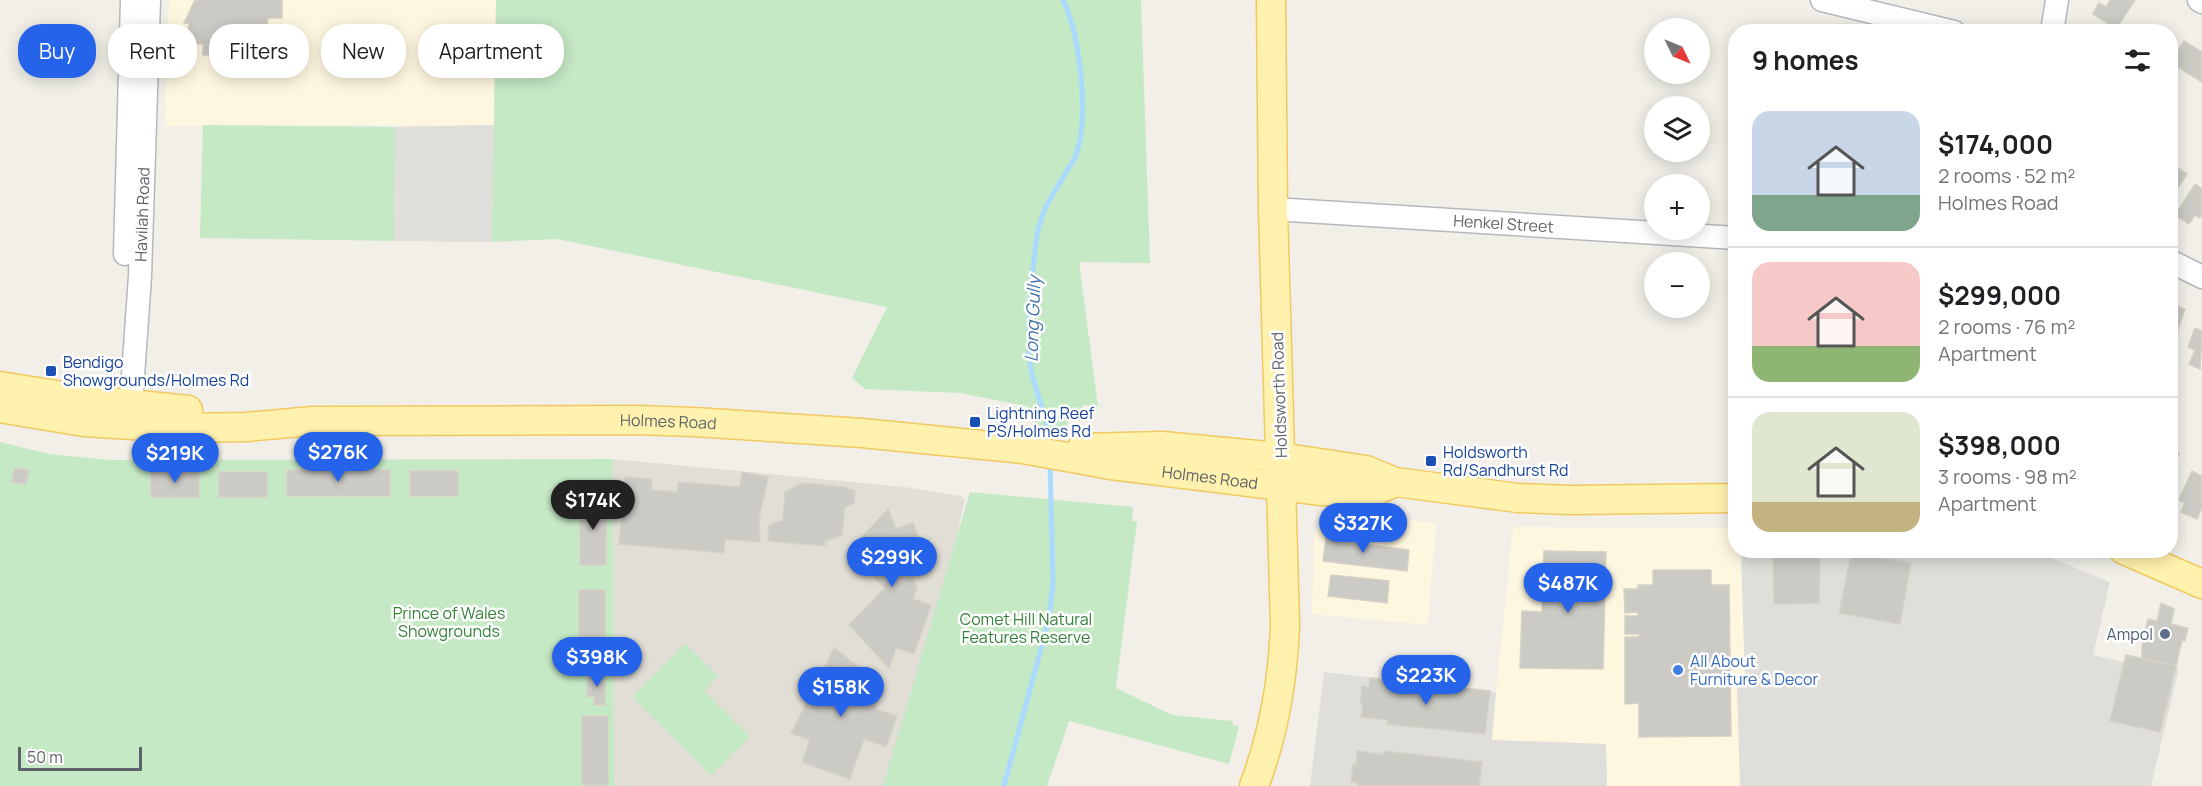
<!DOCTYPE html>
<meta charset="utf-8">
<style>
body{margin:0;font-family:Manrope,sans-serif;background:#f6f6f6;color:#202124;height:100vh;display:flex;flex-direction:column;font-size:22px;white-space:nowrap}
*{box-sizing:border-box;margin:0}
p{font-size:20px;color:#757577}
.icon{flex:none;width:33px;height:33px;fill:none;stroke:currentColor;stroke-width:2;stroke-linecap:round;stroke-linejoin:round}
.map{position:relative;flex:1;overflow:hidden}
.drawer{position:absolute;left:1728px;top:24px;width:450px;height:534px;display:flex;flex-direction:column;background:#fff;border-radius:24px;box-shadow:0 3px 15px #0003}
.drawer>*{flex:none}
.banner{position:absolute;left:18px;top:24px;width:570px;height:54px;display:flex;gap:12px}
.needle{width:39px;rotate:133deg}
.controls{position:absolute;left:1644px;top:18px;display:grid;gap:12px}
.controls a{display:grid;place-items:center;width:66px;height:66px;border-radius:50%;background:#fff;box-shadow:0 3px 15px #0003;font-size:30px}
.scale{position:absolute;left:18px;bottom:15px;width:124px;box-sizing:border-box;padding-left:6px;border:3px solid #5f6368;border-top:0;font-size:16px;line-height:21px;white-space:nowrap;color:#5f6368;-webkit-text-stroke:4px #fff;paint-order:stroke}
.price{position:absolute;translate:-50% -51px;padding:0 14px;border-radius:21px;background:#2563eb;color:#fff;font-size:20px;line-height:39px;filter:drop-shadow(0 2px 3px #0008)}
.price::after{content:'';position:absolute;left:50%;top:36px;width:18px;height:14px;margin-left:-9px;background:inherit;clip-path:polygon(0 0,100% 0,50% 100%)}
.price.selected{background:#222;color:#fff}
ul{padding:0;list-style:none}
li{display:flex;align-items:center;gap:18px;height:150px;padding:0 24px}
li+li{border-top:2px solid #e0e0e0}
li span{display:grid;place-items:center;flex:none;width:168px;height:120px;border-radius:18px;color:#555}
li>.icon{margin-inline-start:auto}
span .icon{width:72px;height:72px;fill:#fffc;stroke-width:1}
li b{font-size:26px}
h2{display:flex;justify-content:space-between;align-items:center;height:72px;padding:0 24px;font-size:26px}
.chip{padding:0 21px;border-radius:24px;background:#fff;box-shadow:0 3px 15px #0003;font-size:21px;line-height:54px}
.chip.selected{background:#2563eb;color:#fff}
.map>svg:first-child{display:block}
</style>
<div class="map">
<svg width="2202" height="786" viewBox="0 0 2202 786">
<rect width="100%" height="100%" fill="#f1efe8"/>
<g fill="#fef7e0">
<path d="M 169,0 L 496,0 L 494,125 L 165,126 Z"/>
<path d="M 1330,512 L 1436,523 L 1428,625 L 1312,614 L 1314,532 L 1319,527 L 1317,524 Z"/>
<path d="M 1513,527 L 1735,528 L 1736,550 L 1741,551 L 1745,682 L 1737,681 L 1740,786 L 1607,786 L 1606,744 L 1491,740 Z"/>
</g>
<g fill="#e0deda">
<path d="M 494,125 L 492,242 L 394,241 L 395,127 Z"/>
<path d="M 1741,550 L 2034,551 L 2110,582 L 2093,655 L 2124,662 L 2126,655 L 2179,668 L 2151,786 L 1740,786 L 1737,681 L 1745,681 Z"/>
<path d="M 1324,672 L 1496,692 L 1492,740 L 1606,744 L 1607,786 L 1310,786 Z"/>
</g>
<path fill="#e1ded6" d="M 613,459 L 904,487 L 961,496 L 965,500 L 898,786 L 614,786 Z"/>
<g fill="#c5e8c5">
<path d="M 496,0 L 1141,0 L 1150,263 L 1079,262 L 1098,407 L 1084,405 L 1058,434 L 1035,429 L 1026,406 L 960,393 L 865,389 L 852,378 L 887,307 L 557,239 L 492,242 Z"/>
<path d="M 203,125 L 395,127 L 394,241 L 200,238 Z"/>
<path d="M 0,442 L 49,454 L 109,460 L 613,459 L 614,786 L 0,786 Z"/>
<path d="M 970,492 L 1133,507 L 1132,521 L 1137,521 L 1116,688 L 1172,715 L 1233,721 L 1233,725 L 1239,726 L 1229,764 L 1069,721 L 1047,786 L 883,786 Z"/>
<path d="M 685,644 L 718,676 L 704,691 L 750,737 L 711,775 L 632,697 Z"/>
</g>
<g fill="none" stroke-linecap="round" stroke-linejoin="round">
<g stroke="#aadaff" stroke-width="5">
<path d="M 1050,444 C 1048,418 1036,395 1031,369 C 1025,337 1032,276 1036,242 C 1039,215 1050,198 1064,176 C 1068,168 1075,160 1077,152 C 1089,114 1080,35 1063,0"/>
<path d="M 1004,786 L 1049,619 L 1053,583 L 1050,462"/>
</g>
</g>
<g fill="#cccac5" stroke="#d6d1c6" stroke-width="1.5">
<path d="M 195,0 L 282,0 L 282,18 L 268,18 L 267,28 L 261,28 L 261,37 L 265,38 L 265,45 L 258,45 L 257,64 L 219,64 L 208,55 L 203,55 L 203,44 L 188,44 L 189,23 L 184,23 Z"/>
<path d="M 2110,0 L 2135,0 L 2116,29 L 2093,14 L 2099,3 L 2106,7 Z"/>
<path d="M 2184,41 L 2202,52 L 2202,82 L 2170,62 Z"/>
<path d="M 476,52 L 491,53 L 490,64 L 475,63 Z"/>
<path d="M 2170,163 L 2187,174 L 2173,195 L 2170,193 Z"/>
<path d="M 2195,184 L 2202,189 L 2202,215 L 2199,218 L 2195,215 L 2189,224 L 2175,215 Z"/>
<path d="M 2170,304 L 2185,309 L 2172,347 L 2170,347 Z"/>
<path d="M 2195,328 L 2202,331 L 2200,369 L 2189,364 L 2195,350 L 2188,347 Z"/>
<path d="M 2170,449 L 2179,453 L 2170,475 Z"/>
<path d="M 15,468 L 29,470 L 26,484 L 12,482 Z"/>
<rect x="287" y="470" width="103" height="26"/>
<rect x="151" y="471" width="48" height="26"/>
<rect x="410" y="471" width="48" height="25"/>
<path d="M 2192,471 L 2202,476 L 2202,507 L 2197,519 L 2181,512 L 2185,503 L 2179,500 Z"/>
<rect x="219" y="472" width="48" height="25"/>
<path d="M 742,472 L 768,477 L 759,519 L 760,542 L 725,539 L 724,553 L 619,544 L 625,477 L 652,479 L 651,490 L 677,492 L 678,482 L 740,487 Z"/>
<path d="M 802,483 L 846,487 L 846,489 L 855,490 L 854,503 L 845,507 L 842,535 L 824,542 L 826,546 L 768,541 L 769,525 L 783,520 L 785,492 Z"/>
<rect x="580" y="497" width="26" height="68"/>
<path d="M 888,509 L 896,529 L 913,523 L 931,571 L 913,578 L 917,588 L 913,599 L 931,605 L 914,654 L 896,648 L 889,668 L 849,625 L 885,588 L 848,552 Z"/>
<path d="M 1327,530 L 1344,532 L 1343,542 L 1409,550 L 1407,571 L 1323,561 Z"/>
<path d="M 1852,550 L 1866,550 L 1866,555 L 1911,563 L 1900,624 L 1839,613 Z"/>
<path d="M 1544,551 L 1606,552 L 1603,669 L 1520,668 L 1522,611 L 1542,612 Z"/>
<path d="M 1820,553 L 1819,603 L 1774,604 L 1773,554 Z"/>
<path d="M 1653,570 L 1711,570 L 1711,585 L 1729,585 L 1731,736 L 1639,737 L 1639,703 L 1625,704 L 1625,637 L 1639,637 L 1639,634 L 1625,634 L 1625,616 L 1638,616 L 1638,612 L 1625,613 L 1624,589 L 1638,589 L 1638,585 L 1653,585 Z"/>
<path d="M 1331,575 L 1389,581 L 1387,603 L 1328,596 Z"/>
<path d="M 579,590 L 605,590 L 605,658 L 579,659 Z"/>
<path d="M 2161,603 L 2174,609 L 2171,624 L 2188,628 L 2185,641 L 2182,640 L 2176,666 L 2142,658 L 2142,647 L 2148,619 L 2157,621 Z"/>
<path d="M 834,648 L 870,676 L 864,695 L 878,700 L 875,709 L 897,716 L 886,747 L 864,739 L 850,779 L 802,762 L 810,740 L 791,733 Z"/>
<path d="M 2126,655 L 2176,666 L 2160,732 L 2110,721 Z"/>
<path d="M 592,672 L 605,672 L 605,705 L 594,705 L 594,697 L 587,696 L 587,676 L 592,676 Z"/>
<path d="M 1370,678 L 1490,691 L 1485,734 L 1387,724 L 1388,720 L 1361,717 L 1363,703 L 1360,703 L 1362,686 L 1369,687 Z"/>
<rect x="582" y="716" width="26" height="69"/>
<path d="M 1357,751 L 1384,755 L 1384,751 L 1482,762 L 1479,786 L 1358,786 L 1358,782 L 1351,782 L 1353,765 L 1356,765 Z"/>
</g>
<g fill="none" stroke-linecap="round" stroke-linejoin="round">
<g stroke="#b5b8bc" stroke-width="25">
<g id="minor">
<path d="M 1822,0 L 1954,32"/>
<path d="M 2199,0 L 2202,2"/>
<path d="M 2052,32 L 2057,0"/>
<path id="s1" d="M 1273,209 L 1736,238"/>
<path d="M 125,254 L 132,0"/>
<path d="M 2170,261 L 2202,277"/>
<path id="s2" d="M 131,404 L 140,276 L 149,0"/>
</g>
</g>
<g stroke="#f2c960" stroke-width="31">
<g id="major">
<path d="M 0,386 L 82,399 L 188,410"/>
<path id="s3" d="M 0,408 L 84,422 L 180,428 L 246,427 L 313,421 L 637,420 L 694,422 L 862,433 L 1023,449 L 1111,465 L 1322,491 L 1375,491 L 1395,482"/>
<path d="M 1082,448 L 1162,446 L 1280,457 L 1366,470 L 1395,482 L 1518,498 L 1570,500 L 1736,498"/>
<path d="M 2124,550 L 2202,584"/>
<path d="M 1254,786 C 1274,733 1283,681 1285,625 L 1273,209 L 1271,0"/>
</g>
</g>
<use href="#minor" stroke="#fff" stroke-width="22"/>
<use href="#major" stroke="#fff2af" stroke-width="28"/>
</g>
<g fill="#1a4fb4" stroke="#fff" stroke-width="2">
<rect x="45" y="365" width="12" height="12" rx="3"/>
<rect x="969" y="416" width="12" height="12" rx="3"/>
<rect x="1425" y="455" width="12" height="12" rx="3"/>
</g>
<circle fill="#5c6f8a" stroke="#fff" stroke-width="2" cx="2165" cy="634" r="6"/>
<circle fill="#3f7fe0" stroke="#fff" stroke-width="2" cx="1678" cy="670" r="6"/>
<g text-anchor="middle" stroke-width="5" stroke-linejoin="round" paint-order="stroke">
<g font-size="16" fill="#5f6368" stroke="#fff">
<text dy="6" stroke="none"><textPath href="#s2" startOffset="190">Havilah Road</textPath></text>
<text dy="6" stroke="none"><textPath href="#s1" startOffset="231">Henkel Street</textPath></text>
<text transform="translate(1279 395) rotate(-92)" y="6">Holdsworth Road</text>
<text dy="6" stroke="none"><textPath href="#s3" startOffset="670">Holmes Road</textPath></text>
<text dy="6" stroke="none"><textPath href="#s3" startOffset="1215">Holmes Road</textPath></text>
</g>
<g font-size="16" fill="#164399" stroke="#fff" text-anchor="start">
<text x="63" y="368">Bendigo<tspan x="63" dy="18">Showgrounds/Holmes Rd</tspan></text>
<text x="987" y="419">Lightning Reef<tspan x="987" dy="18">PS/Holmes Rd</tspan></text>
<text x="1443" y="458">Holdsworth<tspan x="1443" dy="18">Rd/Sandhurst Rd</tspan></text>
</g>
<g font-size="16" fill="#348238" stroke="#fff">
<text x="449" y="619">Prince of Wales<tspan x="449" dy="18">Showgrounds</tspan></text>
<text x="1026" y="625">Comet Hill Natural<tspan x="1026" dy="18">Features Reserve</tspan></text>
</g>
<g font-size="16" fill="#4e5e75" stroke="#fff" text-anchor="end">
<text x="2153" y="640">Ampol</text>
</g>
<g font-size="16" fill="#366cbe" stroke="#fff" text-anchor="start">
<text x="1690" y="667">All About<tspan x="1690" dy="18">Furniture &amp; Decor</tspan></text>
</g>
<g font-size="18" font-style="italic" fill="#4174aa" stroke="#fff">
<text transform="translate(1033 319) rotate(-88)" y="6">Long Gully</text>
</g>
</g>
</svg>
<div class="controls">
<a><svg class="needle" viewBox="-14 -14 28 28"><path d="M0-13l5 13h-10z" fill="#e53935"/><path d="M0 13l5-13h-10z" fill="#757577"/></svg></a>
<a><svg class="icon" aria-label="layers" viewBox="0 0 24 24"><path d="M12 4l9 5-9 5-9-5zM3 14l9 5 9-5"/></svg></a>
<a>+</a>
<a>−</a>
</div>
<div class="scale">50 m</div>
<b class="price" style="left:338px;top:483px">$276K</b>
<b class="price" style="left:175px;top:484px">$219K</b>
<b class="price selected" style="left:593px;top:531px">$174K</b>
<b class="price" style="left:1363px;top:554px">$327K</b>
<b class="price" style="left:892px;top:588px">$299K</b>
<b class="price" style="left:1568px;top:614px">$487K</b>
<b class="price" style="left:597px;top:688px">$398K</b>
<b class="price" style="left:1426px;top:706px">$223K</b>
<b class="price" style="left:841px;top:718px">$158K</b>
<div class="banner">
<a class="chip selected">Buy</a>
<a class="chip">Rent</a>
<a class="chip">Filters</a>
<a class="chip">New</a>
<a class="chip">Apartment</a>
</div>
<section class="drawer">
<h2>9 homes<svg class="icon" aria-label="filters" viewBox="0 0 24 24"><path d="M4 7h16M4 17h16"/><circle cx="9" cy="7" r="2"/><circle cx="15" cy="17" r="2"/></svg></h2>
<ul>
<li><span style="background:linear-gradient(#c9d6e8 70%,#7fa58c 0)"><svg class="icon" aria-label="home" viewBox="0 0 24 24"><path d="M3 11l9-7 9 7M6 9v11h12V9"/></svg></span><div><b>$174,000</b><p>2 rooms · 52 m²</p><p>Holmes Road</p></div></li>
<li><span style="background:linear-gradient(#f6c9c9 70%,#8fb573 0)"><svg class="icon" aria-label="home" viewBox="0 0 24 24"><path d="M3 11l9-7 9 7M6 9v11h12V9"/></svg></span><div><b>$299,000</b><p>2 rooms · 76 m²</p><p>Apartment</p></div></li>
<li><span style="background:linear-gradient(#dfe7d0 75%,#c2b280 0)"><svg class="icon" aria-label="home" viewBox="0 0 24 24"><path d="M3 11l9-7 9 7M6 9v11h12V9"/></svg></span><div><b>$398,000</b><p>3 rooms · 98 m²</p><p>Apartment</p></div></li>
</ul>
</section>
</div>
